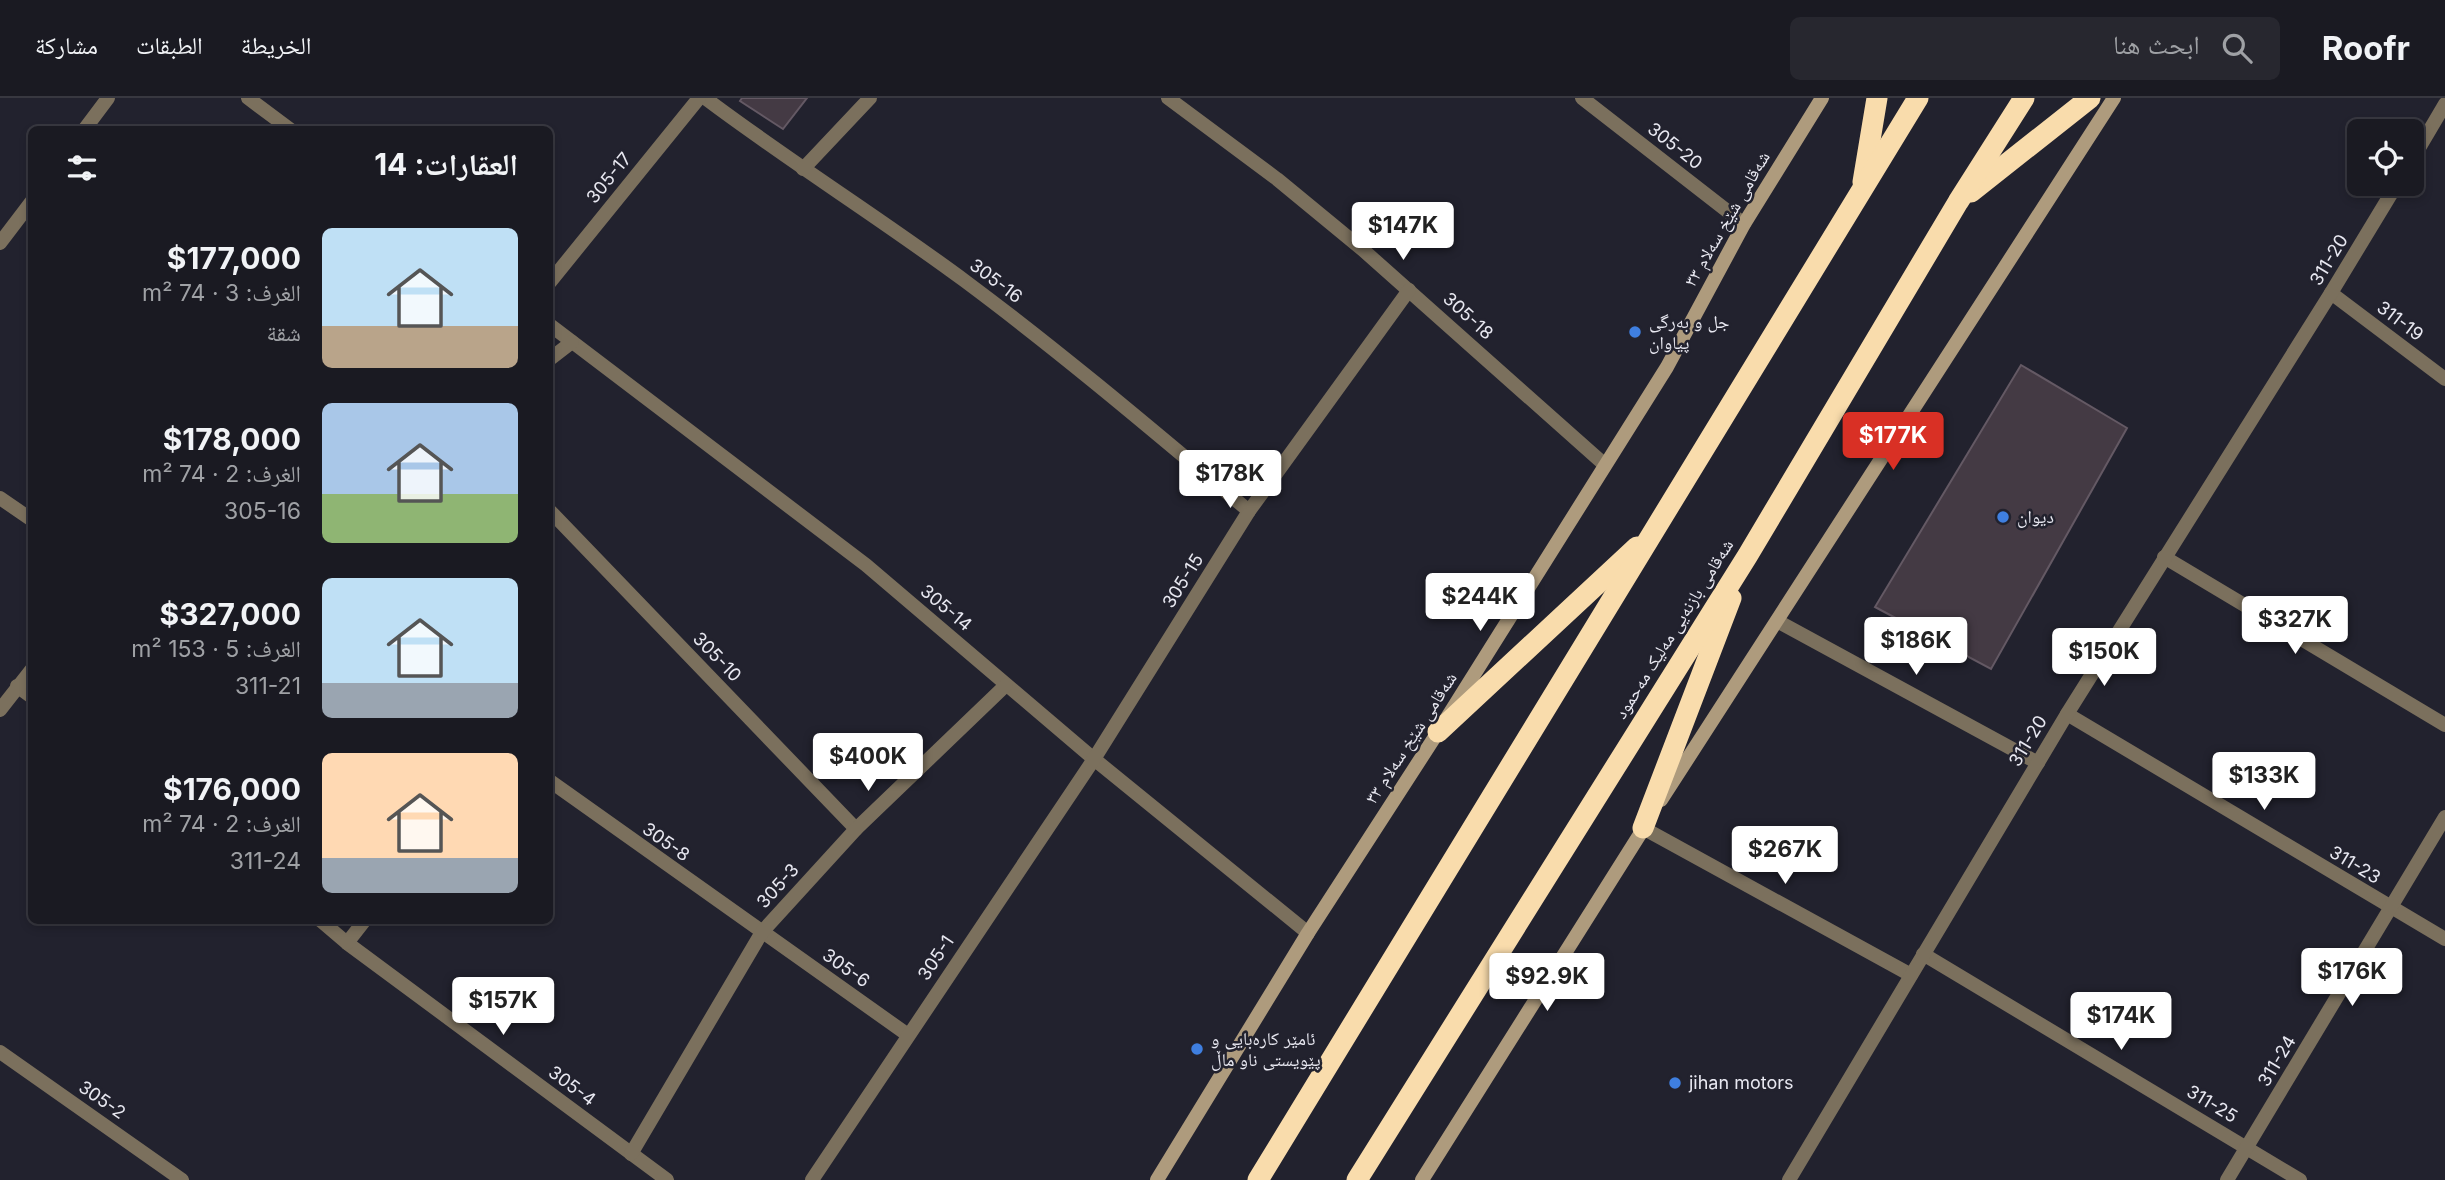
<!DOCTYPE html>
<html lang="ar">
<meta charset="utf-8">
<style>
body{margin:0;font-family:Inter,"Noto Naskh Arabic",sans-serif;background:#27272f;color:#f1f3f6;direction:rtl;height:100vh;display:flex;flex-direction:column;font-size:26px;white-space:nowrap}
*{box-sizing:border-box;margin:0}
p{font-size:23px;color:#9fa1a5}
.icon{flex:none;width:38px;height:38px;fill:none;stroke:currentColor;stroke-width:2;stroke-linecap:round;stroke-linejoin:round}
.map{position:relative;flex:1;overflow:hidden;direction:ltr}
.panel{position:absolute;left:28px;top:28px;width:525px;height:798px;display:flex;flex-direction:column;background:#1a1a22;border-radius:10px;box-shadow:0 4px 10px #0003,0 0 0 2px #383840;direction:rtl}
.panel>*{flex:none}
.controls{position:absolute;left:2347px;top:21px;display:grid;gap:14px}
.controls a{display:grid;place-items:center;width:77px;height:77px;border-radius:10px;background:#1a1a22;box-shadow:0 4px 10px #0003,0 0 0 2px #383840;font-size:35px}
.price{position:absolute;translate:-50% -60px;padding:0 16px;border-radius:7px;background:#fff;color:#222;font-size:23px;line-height:46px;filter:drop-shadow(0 2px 4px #0008)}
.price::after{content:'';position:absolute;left:50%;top:42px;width:21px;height:16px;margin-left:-10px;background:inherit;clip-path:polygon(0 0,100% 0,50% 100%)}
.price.selected{background:#d93025;color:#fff}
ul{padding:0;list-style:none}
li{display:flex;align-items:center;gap:21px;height:175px;padding:0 35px}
li span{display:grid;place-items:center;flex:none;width:196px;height:140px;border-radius:10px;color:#555}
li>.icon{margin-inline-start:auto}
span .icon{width:84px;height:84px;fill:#fffc;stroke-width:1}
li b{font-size:30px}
h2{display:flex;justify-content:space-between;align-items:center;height:84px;padding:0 35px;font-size:30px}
header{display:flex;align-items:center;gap:42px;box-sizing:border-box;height:98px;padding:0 35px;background:#1a1a22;border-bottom:2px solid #383840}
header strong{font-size:33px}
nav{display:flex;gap:38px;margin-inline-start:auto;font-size:24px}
.search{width:490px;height:63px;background:#27272f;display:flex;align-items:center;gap:18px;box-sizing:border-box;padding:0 24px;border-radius:10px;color:#9fa1a5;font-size:26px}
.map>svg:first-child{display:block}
</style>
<header>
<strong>Roofr</strong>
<div class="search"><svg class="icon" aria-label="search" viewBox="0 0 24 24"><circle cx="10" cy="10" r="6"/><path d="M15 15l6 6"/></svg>ابحث هنا</div>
<nav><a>الخريطة</a><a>الطبقات</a><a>مشاركة</a></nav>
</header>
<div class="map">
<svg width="2445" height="1082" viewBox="0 0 2445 1082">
<rect width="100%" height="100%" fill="#22222e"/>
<g fill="#443a44" stroke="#645964" stroke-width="2">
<path d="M 742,0 L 807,0 L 783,31 L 740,3 Z"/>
<path d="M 2021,267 L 2127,330 L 1991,571 L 1875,509 Z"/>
</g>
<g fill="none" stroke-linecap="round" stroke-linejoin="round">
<g stroke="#7b705d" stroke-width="14">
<path d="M 248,0 L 291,32"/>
<path d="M 705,0 C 790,64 880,120 965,183 C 1063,256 1156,335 1249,413"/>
<path d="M 1168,0 L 1277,81 L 1362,151 L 1605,367"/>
<path d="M 1582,0 L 1744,126"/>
<path d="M 84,32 L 108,0"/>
<path d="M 2412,62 L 2445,6"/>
<path d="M 803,71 L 870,0"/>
<path d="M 0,145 L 32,103"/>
<path d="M 550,184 L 699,0"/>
<path d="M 2331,195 L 2445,281"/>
<path d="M 550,227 L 866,467 L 1094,661 L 1308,835"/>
<path d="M 550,261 L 572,244"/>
<path d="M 0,400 L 32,422"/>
<path d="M 550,413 L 856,731"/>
<path d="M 2164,459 L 2445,627"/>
<path d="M 1777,523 L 2038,665"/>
<path d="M 17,588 L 32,599"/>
<path d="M 0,612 L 32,571"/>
<path d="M 2067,616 L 2445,841"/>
<path d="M 550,683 L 908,937"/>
<path d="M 1643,730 L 1911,877"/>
<path d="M 320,822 L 347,845 L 667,1082"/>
<path d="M 347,845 L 365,822"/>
<path d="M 1923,856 L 2300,1082"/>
<path d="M 0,954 L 182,1082"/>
<path d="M 631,1056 L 762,834 L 856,731 L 1006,587"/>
<path d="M 812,1082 L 1094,661 L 1249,413 L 1409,192"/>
<path d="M 1789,1082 L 2067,616 L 2331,195 L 2397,86"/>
<path d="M 2227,1082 L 2445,719"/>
</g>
<g stroke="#ae9b7d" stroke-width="14">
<path d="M 1661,702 L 2114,0"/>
<path d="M 1157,1082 L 1308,835 L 1438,634 L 1667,269 L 1744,126 L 1822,0"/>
<path d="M 1422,1082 L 1647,725"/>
</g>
<g stroke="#f9dcac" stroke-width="21">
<path d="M 1863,84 L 1877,0"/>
<path d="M 1971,94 L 2090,0"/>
<path d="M 1438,634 L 1637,449"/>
<path d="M 1643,730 L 1731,500"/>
<path d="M 1258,1082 L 1918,0"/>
<path d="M 1357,1082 L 1748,457 L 1958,104 L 2024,0"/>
</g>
</g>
<g fill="#3f7fe0" stroke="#22222e" stroke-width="2.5">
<circle cx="1635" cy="234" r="7"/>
<circle cx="2003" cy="419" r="7"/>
<circle cx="1197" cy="951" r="7"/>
<circle cx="1675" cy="985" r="7"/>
</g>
<g text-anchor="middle" stroke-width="5" stroke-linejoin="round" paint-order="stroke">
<g font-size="18" fill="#e8e8f1" stroke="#22222e">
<text transform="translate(1675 48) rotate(38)" y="6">305-20</text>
<text transform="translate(609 80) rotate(-51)" y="6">305-17</text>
<text transform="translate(1727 121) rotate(-60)" y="6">شەقامی شێخ سەلام ٣٣</text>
<text transform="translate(2329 162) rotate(-59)" y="6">311-20</text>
<text transform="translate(996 183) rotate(37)" y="6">305-16</text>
<text transform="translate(1468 218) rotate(42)" y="6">305-18</text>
<text transform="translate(2400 223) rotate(37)" y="6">311-19</text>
<text transform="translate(1183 483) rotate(-58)" y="6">305-15</text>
<text transform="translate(946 510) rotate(40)" y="6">305-14</text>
<text transform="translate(1674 531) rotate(-58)" y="6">شەقامی بازنەیی مەلیک مەحمود</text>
<text transform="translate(717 559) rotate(46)" y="6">305-10</text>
<text transform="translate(1411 640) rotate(-57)" y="6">شەقامی شێخ سەلام ٣٣</text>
<text transform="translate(2028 643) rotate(-59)" y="6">311-20</text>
<text transform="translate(666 744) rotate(35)" y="6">305-8</text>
<text transform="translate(2355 767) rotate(31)" y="6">311-23</text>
<text transform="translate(778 788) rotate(-48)" y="6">305-3</text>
<text transform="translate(936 860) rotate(-56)" y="6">305-1</text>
<text transform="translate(846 870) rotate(35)" y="6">305-6</text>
<text transform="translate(2277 963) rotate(-59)" y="6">311-24</text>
<text transform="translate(572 988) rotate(37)" y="6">305-4</text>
<text transform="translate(102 1002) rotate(35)" y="6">305-2</text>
<text transform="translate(2212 1006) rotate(31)" y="6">311-25</text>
</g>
<g font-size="18" fill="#e8e8f1" stroke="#22222e" text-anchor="start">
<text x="1649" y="230">جل و بەرگی<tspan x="1649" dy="21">پیاوان</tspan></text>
<text x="2017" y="425">دیوان</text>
<text x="1211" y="947">ئامێر کارەبایی و<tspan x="1211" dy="21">پێویستی ناو ماڵ</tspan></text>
<text x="1689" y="991">jihan motors</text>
</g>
</g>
</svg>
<div class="controls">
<a><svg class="icon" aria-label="locate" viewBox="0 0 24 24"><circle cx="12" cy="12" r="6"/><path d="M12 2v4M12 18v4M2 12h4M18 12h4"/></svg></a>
</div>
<b class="price" style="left:1403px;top:164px">$147K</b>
<b class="price selected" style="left:1893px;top:374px">$177K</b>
<b class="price" style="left:1230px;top:412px">$178K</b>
<b class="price" style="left:1480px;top:535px">$244K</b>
<b class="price" style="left:2295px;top:558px">$327K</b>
<b class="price" style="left:1916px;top:579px">$186K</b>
<b class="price" style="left:2104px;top:590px">$150K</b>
<b class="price" style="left:868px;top:695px">$400K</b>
<b class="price" style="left:2264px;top:714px">$133K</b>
<b class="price" style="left:1785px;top:788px">$267K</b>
<b class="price" style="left:2352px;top:910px">$176K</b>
<b class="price" style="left:1547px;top:915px">$92.9K</b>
<b class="price" style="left:503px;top:939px">$157K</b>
<b class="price" style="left:2121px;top:954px">$174K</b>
<section class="panel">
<h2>العقارات: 14<svg class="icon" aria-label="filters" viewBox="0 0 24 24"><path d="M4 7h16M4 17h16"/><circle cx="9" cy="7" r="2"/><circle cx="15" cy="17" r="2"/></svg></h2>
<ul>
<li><span style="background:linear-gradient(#bfe0f5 70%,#b9a48a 0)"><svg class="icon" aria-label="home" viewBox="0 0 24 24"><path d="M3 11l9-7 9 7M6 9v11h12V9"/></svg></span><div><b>$177,000</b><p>الغرف: 3 · 74 m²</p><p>شقة</p></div></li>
<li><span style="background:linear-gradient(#a9c7e8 65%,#8fb573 0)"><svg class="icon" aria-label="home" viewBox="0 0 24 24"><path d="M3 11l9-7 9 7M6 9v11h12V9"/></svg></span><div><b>$178,000</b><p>الغرف: 2 · 74 m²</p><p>305-16</p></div></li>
<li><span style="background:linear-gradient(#bfe0f5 75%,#9aa5b1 0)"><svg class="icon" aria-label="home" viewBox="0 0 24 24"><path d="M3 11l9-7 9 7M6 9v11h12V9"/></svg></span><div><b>$327,000</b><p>الغرف: 5 · 153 m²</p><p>311-21</p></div></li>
<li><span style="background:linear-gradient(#ffd9b3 75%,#9aa5b1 0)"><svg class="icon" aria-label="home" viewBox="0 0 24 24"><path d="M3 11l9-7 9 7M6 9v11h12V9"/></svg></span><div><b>$176,000</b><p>الغرف: 2 · 74 m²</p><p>311-24</p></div></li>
</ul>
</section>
</div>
